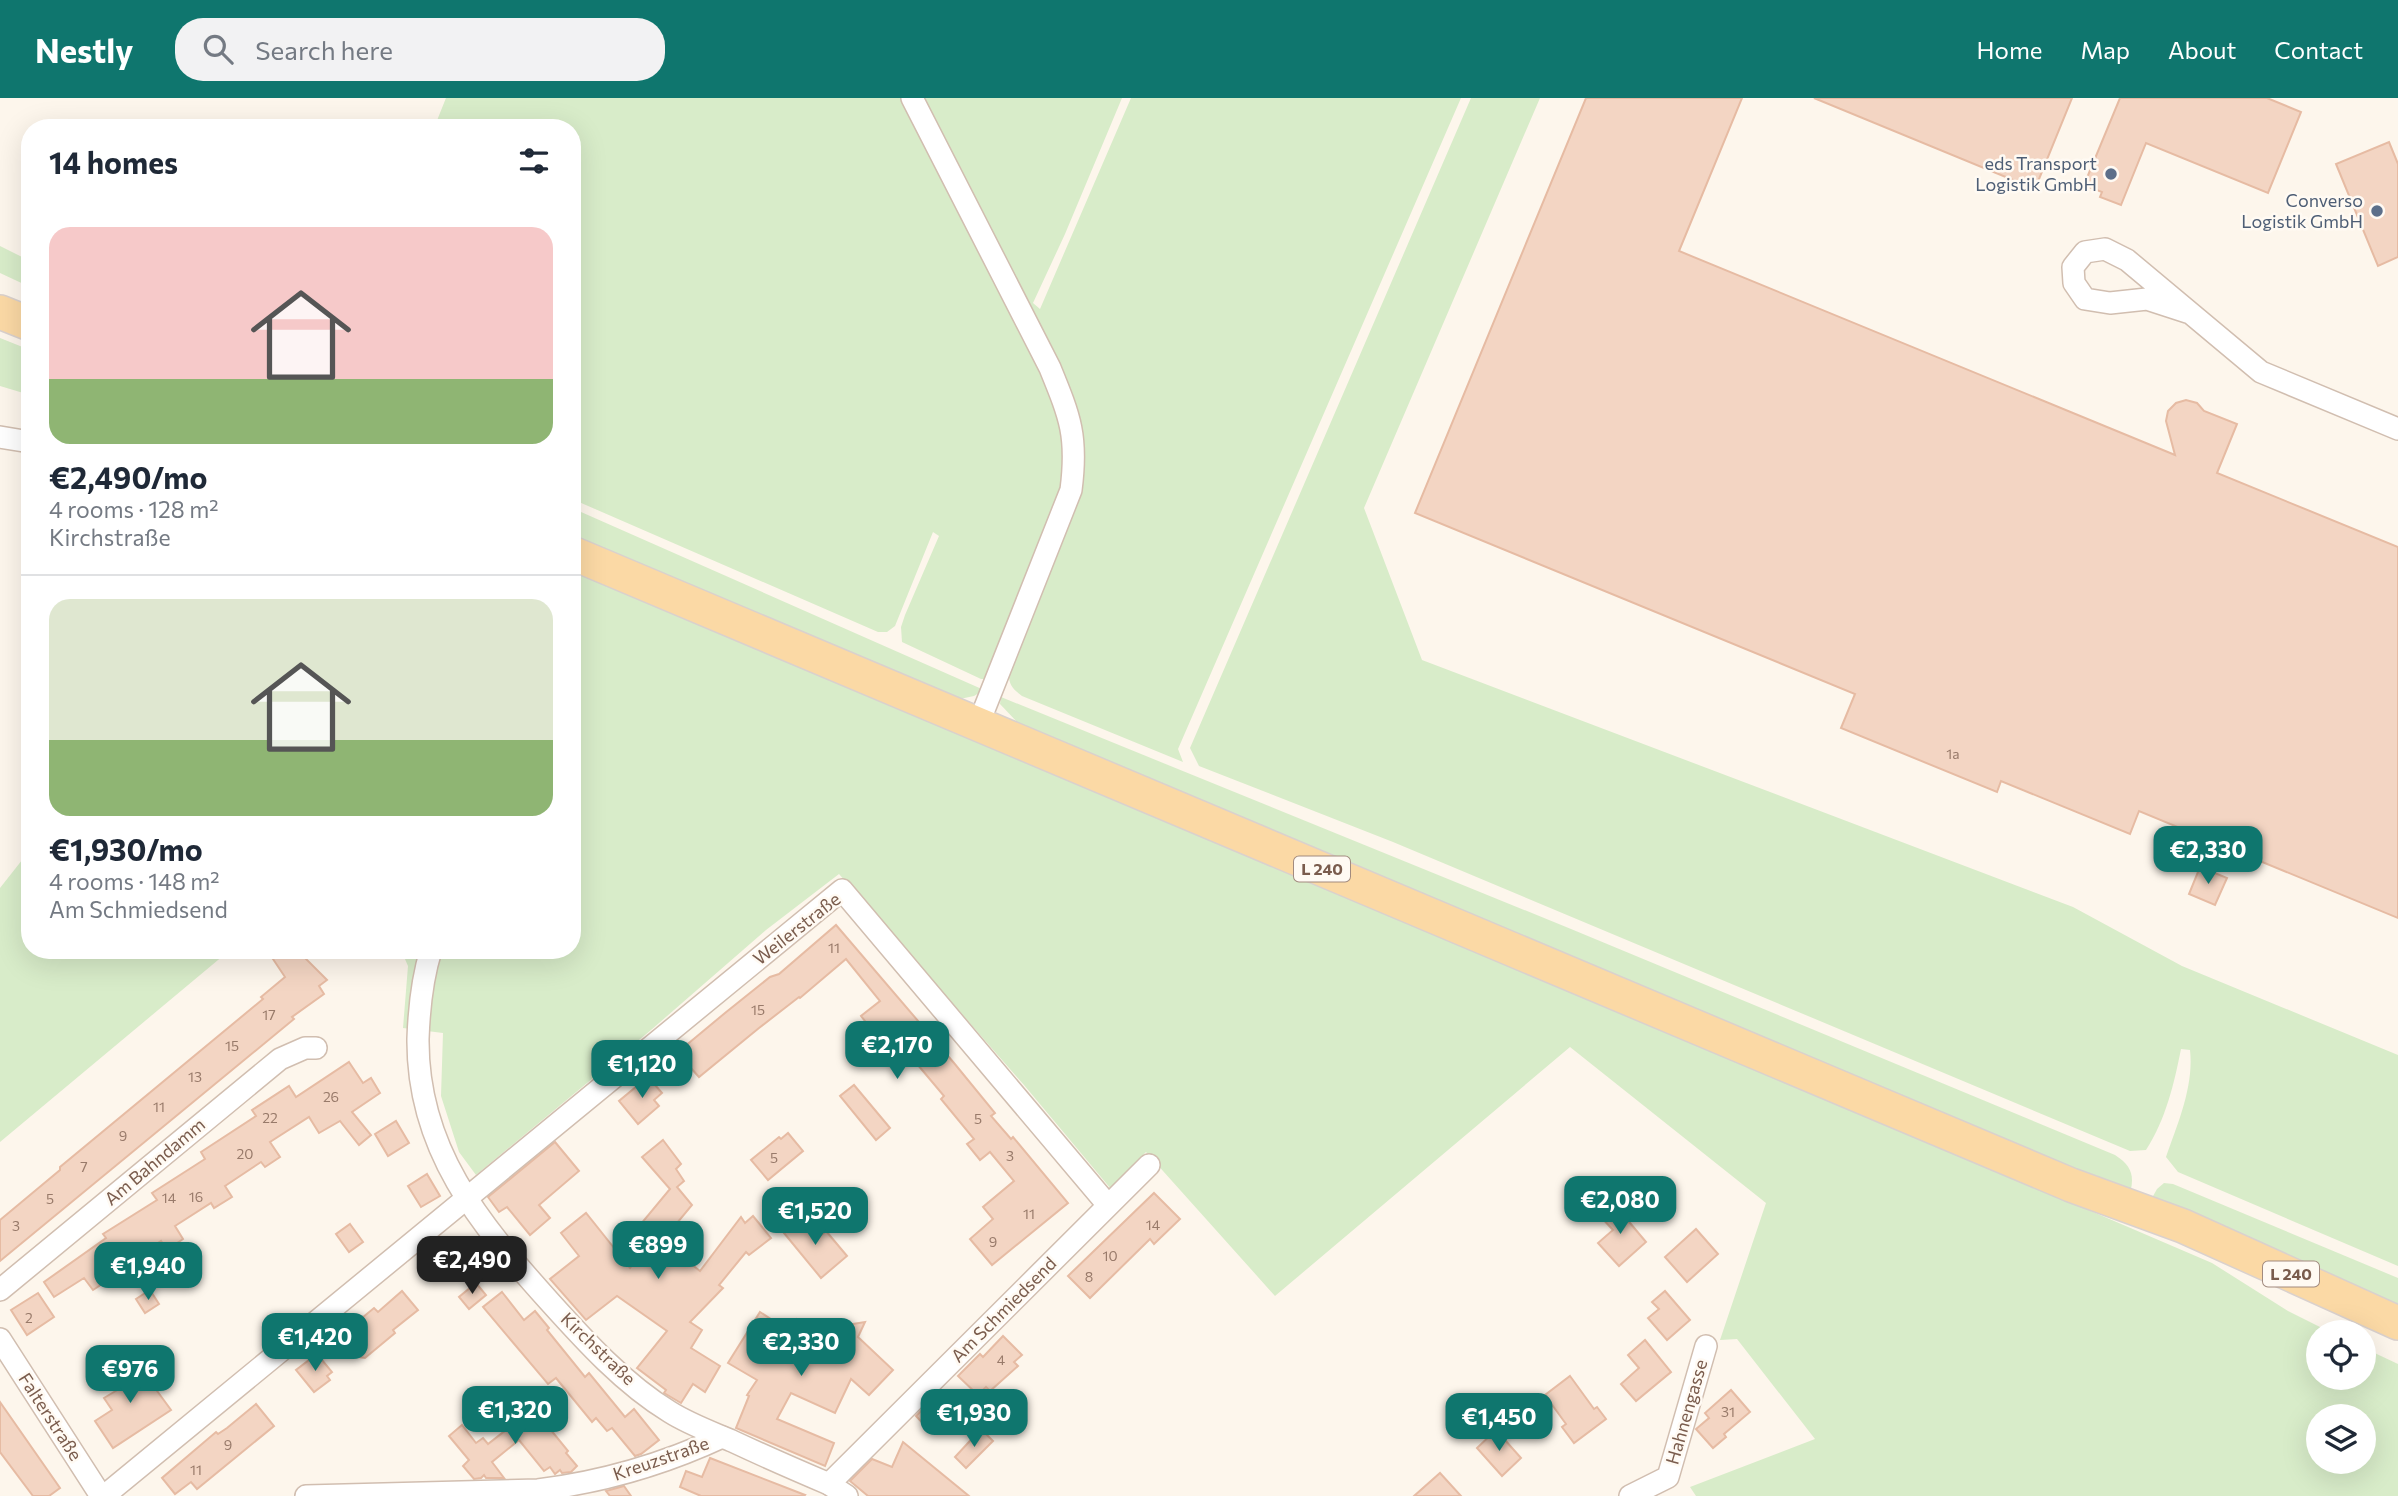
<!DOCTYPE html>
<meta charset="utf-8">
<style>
body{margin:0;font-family:Commissioner,sans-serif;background:#f2f2f3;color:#1f2937;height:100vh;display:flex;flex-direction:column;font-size:26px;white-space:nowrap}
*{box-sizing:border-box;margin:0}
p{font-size:23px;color:#747a83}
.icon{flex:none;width:38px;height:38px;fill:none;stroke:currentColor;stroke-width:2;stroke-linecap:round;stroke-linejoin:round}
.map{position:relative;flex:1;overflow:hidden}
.details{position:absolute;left:21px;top:21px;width:560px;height:840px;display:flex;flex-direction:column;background:#fff;border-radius:28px;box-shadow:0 7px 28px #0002}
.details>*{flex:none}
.fabs{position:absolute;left:2306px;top:1222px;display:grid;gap:14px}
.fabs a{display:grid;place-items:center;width:70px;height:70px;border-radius:50%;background:#fff;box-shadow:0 7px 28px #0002;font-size:35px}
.price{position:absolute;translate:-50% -60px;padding:0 16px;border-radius:14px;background:#0f766e;color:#fff;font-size:23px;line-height:46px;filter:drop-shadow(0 2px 4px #0008)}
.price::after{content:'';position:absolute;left:50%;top:42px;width:21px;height:16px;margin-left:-10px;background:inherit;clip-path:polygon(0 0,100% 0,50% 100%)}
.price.on{background:#222;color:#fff}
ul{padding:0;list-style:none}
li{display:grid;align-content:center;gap:14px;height:371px;padding:0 28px}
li+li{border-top:2px solid #e0e1e3}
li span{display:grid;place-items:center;height:217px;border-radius:21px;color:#555}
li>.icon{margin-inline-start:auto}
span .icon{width:126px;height:126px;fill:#fffc;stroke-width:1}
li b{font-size:30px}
h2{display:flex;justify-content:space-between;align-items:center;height:84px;padding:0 28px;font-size:30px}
header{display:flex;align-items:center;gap:42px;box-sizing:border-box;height:98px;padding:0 35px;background:#0f766e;color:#fff}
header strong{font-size:33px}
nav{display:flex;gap:38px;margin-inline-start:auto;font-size:24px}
.search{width:490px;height:63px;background:#f2f2f3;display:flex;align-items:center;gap:18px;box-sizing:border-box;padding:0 24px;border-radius:28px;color:#747a83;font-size:26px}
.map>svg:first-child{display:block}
</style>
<header>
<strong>Nestly</strong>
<div class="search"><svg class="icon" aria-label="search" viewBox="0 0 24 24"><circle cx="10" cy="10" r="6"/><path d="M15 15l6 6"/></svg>Search here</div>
<nav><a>Home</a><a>Map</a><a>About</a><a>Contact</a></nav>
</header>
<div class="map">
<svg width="2398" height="1398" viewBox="0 0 2398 1398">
<rect width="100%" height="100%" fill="#fdf6ec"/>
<g fill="#d8ecc9" fill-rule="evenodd">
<path d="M 446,0 L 903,0 L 1049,288 L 1066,352 L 1061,387 L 1045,437 L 989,581 L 981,581 L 902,544 L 901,529 L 905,517 L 939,438 L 933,434 L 895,528 L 887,534 L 878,534 L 572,401 L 572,30 L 434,30 Z"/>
<path d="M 919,0 L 1122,0 L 1065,136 L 1033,205 L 1040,211 L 1131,0 L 1461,0 L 1178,651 L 1183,664 L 1022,598 C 1013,591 1008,586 1009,574 L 1082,353 Z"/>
<path d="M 1471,0 L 1540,0 L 1364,410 L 1422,562 L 2073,809 L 2182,868 L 2398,957 L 2398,1168 L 2178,1074 L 2166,1059 C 2178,1025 2194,988 2190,952 L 2181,951 C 2174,986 2166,1021 2146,1052 L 2130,1053 L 1393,744 L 1199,668 L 1190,650 Z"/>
<path d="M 0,148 L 30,163 L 30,189 L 0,175 Z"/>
<path d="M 0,240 L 30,252 L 30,297 L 0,288 Z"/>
<path d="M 572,410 L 984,592 L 974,598 L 955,602 L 572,442 Z"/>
<path d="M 572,468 L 1426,828 L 2212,1165 L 2288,1213 L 2330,1234 L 2319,1234 L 2319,1279 L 2364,1279 L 2364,1250 L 2398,1266 L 2398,1398 L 1696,1398 L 1690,1389 L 1815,1341 L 1737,1241 L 1720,1242 L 1766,1105 L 1570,949 L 1275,1198 L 1146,1054 L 1111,1091 L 1024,987 L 839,776 L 766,832 L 651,932 L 476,1077 L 459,1054 L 441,998 L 443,935 L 403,930 L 408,868 L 401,852 L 572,852 ZM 2319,1318 L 2364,1318 L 2364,1363 L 2319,1363 Z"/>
<path d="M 1001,599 L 1571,831 L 2115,1057 C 2134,1069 2135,1081 2128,1102 L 1020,627 L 1000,606 Z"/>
<path d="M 30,752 L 30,852 L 230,852 L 0,1044 L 0,790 Z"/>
<path d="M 2164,1085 L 2173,1086 L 2398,1180 L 2398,1217 L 2148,1107 L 2157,1091 Z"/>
</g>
<g fill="#f3d5c3" stroke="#e6bba3" stroke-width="2">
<path d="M 1586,0 L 1742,0 L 1679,153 L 2175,357 L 2166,323 L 2168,313 L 2176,305 L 2186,302 L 2197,305 L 2204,313 L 2237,326 L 2217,375 L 2398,449 L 2398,820 L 2139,713 L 2130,736 L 2001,683 L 1997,694 L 1841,630 L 1855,596 L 1415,415 Z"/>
<path d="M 1814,0 L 2072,0 L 2035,91 Z"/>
<path d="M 2120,0 L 2267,0 L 2301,14 L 2268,95 L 2146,45 L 2121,107 L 2100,99 L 2102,94 L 2084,87 Z"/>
<path d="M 2389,44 L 2398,66 L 2398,159 L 2378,168 L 2336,66 Z"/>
<path d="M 2200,769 L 2227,780 L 2215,807 L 2189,796 Z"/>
<path d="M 836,827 L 954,965 L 995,1015 L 991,1018 L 1011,1041 L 1013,1039 L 1068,1105 L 992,1167 L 970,1141 L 993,1121 L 983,1109 L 1014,1083 L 990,1054 L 980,1062 L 967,1046 L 974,1041 L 941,1001 L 944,998 L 891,935 L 881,943 L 861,918 L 880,903 L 846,861 L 800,900 L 799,899 L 759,930 L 699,979 L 690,969 L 684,974 L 673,961 L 679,955 L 678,954 L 725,915 L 770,879 L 779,876 Z"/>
<path d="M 267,852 L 301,852 L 305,860 L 327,882 L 319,888 L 324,896 L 292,919 L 294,921 L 0,1163 L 0,1122 L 60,1072 L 60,1069 L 263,901 L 261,899 L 285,879 Z"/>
<path d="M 349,964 L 363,985 L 371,980 L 380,995 L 352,1014 L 371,1037 L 359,1047 L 340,1023 L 319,1035 L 309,1019 L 270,1044 L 280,1059 L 265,1069 L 261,1064 L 225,1088 L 232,1099 L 214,1110 L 211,1105 L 175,1128 L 183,1141 L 167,1152 L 161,1143 L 143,1155 L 142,1152 L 115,1170 L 119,1175 L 93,1192 L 84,1180 L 54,1199 L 44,1184 L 106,1140 L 103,1136 L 157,1102 L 152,1095 L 205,1061 L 201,1054 L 256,1018 L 252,1012 L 289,988 L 296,999 Z"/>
<path d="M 648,979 L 662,995 L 654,1002 L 659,1008 L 638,1026 L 619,1003 Z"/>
<path d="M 854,987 L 890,1030 L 876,1042 L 840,998 Z"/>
<path d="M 396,1023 L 409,1045 L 388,1058 L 375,1036 Z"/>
<path d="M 788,1035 L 803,1053 L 768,1082 L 751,1062 L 779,1039 L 781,1041 Z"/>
<path d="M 663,1042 L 681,1066 L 676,1071 L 684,1083 L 677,1089 L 692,1107 L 662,1143 L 700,1173 L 741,1119 L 745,1125 L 753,1118 L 771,1140 L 749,1157 L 746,1154 L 719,1187 L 723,1190 L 690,1224 L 702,1232 L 691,1250 L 720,1268 L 705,1294 L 693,1286 L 681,1305 L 664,1295 L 666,1292 L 637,1270 L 667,1233 L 617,1198 L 586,1222 L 550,1181 L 579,1158 L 561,1135 L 586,1115 L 630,1170 L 655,1138 L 640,1127 L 670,1091 L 642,1059 Z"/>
<path d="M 555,1044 L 579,1073 L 539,1107 L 550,1120 L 530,1137 L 507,1109 L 499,1114 L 488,1099 Z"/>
<path d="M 427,1076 L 440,1098 L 421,1109 L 408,1088 Z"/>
<path d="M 1154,1095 L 1180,1121 L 1154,1146 L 1150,1141 L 1090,1200 L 1068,1178 Z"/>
<path d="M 1614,1106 L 1646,1144 L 1619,1168 L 1598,1145 L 1613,1132 L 1600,1118 Z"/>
<path d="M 803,1118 L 820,1138 L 826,1133 L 847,1158 L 821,1180 L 784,1135 Z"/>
<path d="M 350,1126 L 363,1144 L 349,1154 L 336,1136 Z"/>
<path d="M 1696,1131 L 1718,1156 L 1687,1184 L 1665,1159 Z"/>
<path d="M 476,1185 L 486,1197 L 469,1211 L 459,1199 Z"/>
<path d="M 150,1192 L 159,1206 L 145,1215 L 136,1201 Z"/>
<path d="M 402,1193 L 418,1212 L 393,1232 L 395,1235 L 365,1260 L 359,1259 L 355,1255 L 356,1247 L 345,1234 L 374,1210 L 378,1214 Z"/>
<path d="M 1665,1193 L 1690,1222 L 1667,1242 L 1648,1220 L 1659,1211 L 1652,1204 Z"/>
<path d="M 502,1194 L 524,1222 L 535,1213 L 549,1230 L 547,1232 L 585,1279 L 589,1275 L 625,1319 L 634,1311 L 659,1342 L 641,1356 L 635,1358 L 612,1330 L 607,1333 L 596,1320 L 592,1324 L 556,1280 L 548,1286 L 483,1209 Z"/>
<path d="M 38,1195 L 54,1219 L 27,1237 L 11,1212 Z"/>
<path d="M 760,1214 L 789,1233 L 797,1221 L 841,1240 L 847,1227 L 865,1224 L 858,1239 L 893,1272 L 869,1297 L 851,1281 L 835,1315 L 791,1295 L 777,1321 L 834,1345 L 825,1368 L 736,1330 L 749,1298 L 747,1297 L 757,1282 L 728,1265 Z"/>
<path d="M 1003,1238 L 1022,1257 L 1014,1264 L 1018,1268 L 990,1293 L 986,1289 L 978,1297 L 958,1278 L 980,1256 L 983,1259 Z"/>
<path d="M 1645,1242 L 1671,1274 L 1636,1303 L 1621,1286 L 1639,1270 L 1628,1257 Z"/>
<path d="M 317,1256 L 332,1274 L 327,1278 L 330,1282 L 314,1294 L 296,1272 Z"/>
<path d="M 120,1262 L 130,1278 L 141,1271 L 171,1312 L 113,1350 L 95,1323 L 112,1312 L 104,1300 L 119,1291 L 106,1271 Z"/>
<path d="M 1570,1278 L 1594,1311 L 1597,1309 L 1606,1321 L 1574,1345 L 1562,1329 L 1566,1326 L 1545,1297 Z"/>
<path d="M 1731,1292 L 1750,1314 L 1724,1336 L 1726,1339 L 1713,1350 L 1696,1331 L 1709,1320 L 1705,1315 Z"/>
<path d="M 934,1300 L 946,1312 L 928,1331 L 916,1318 Z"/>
<path d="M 0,1304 L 60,1390 L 49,1398 L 33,1398 L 0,1354 Z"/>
<path d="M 525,1305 L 531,1312 L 533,1310 L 568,1353 L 566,1355 L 577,1368 L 571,1374 L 562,1375 L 560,1372 L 555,1376 L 550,1369 L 544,1373 L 519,1342 L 492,1364 L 504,1380 L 486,1380 L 484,1377 L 481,1380 L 474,1381 L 463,1368 L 469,1362 L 449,1338 L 462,1327 L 476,1345 L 483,1340 L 488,1346 L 515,1325 L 509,1318 Z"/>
<path d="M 256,1306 L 274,1328 L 197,1391 L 191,1384 L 175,1396 L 162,1380 L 216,1334 L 218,1336 L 227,1330 Z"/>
<path d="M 981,1331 L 993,1343 L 966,1370 L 955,1359 Z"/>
<path d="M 1496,1332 L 1521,1360 L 1502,1378 L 1477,1350 Z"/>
<path d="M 903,1344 L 969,1398 L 868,1398 L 850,1383 L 872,1361 L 892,1369 Z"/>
<path d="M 710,1360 L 805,1397 L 804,1398 L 701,1398 L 680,1389 L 686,1373 L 702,1379 Z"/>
<path d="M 1440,1375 L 1461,1398 L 1414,1398 Z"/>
<path d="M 624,1388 L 631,1398 L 610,1398 L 606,1393 Z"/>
</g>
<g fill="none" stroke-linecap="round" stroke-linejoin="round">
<g stroke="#d1beb0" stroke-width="24">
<g id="minor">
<path d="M 912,0 L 1050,270 C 1070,319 1078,338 1071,392 L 978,627"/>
<path d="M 2187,214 L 2147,201 L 2110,205 L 2085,201 L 2074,185 L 2073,169 L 2085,154 L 2105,151 L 2127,162 L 2261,274 L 2398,331"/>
<path d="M 0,339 L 30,344"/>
<path d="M 431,852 C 422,881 419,911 418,941 C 417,1051 479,1125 549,1203 C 585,1243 624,1286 670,1314 C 689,1326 711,1334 732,1343 C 764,1358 796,1372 829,1386 L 847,1398"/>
<path d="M 0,1192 L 280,961 L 305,950 L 316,950"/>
<path d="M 0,1241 L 101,1398"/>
<path d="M 829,1386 L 1149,1067"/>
<path d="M 104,1398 L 842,792 L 1107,1106"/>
<path d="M 306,1398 L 538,1392 C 602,1384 664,1366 722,1339"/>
<path d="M 1630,1398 L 1668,1379 L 1706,1248"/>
</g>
</g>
<g stroke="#dad1cd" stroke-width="36">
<g id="primary">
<path d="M 0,214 L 30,226"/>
<path d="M 572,455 L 2071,1087 L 2183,1128 L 2398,1225"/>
</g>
</g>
<use href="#minor" stroke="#fff" stroke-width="21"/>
<use href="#primary" stroke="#fbd9a5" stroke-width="33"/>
</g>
<g fill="#5c6f8a" stroke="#fffaf3" stroke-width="2.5">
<circle cx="2111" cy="76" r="7"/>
<circle cx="2377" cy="113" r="7"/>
</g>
<g text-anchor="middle" stroke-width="5" stroke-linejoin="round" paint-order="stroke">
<g font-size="14" fill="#987a6a">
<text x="1953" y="661">1a</text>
<text x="834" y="855">11</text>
<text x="758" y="917">15</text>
<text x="269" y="922">17</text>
<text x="232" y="953">15</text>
<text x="195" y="984">13</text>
<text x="331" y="1004">26</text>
<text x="159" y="1014">11</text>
<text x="270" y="1025">22</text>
<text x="978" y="1026">5</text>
<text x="123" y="1043">9</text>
<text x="245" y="1061">20</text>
<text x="1010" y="1063">3</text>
<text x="774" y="1065">5</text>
<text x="84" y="1074">7</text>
<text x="196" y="1104">16</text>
<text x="169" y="1105">14</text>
<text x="50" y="1106">5</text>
<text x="1029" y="1121">11</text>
<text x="1153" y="1132">14</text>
<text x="16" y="1133">3</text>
<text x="993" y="1149">9</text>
<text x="1110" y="1163">10</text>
<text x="1089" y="1184">8</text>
<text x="29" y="1225">2</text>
<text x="1001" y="1267">4</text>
<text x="1728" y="1319">31</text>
<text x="228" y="1352">9</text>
<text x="196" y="1377">11</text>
</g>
<g fill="#fffaf3" stroke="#a28b7f" stroke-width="2">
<rect x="1294" y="758.5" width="56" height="25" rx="5"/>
<rect x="2263" y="1163.5" width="56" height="25" rx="5"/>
</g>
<g font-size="16" font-weight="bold" fill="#7a5c4d">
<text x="1322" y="777">L 240</text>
<text x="2291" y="1182">L 240</text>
</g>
<g font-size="18" fill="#4e5e75" stroke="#fffaf3" text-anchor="end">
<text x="2097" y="72">eds Transport<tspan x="2097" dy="21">Logistik GmbH</tspan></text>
<text x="2363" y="109">Converso<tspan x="2363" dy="21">Logistik GmbH</tspan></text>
</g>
<g font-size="18" fill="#7a5c4d" stroke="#fffaf3">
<text transform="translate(797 831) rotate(-38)" y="6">Weilerstraße</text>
<text transform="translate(155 1064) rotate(-40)" y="6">Am Bahndamm</text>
<text transform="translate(1004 1212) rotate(-45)" y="6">Am Schmiedsend</text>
<text transform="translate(598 1251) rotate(44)" y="6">Kirchstraße</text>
<text transform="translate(1687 1314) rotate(-74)" y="6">Hahnengasse</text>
<text transform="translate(50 1319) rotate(57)" y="6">Falterstraße</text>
<text transform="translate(661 1361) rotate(-19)" y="6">Kreuzstraße</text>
</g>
</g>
</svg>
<div class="fabs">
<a><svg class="icon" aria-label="locate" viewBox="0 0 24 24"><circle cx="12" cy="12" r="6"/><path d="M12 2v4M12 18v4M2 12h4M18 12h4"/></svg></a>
<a><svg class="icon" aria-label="layers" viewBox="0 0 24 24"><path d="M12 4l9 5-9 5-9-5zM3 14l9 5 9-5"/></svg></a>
</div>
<b class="price" style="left:2208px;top:788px">€2,330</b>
<b class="price" style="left:897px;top:983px">€2,170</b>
<b class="price" style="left:642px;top:1002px">€1,120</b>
<b class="price" style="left:1620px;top:1138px">€2,080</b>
<b class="price" style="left:815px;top:1149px">€1,520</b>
<b class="price" style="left:658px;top:1183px">€899</b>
<b class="price on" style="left:472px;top:1198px">€2,490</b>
<b class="price" style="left:148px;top:1204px">€1,940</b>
<b class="price" style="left:315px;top:1275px">€1,420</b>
<b class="price" style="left:801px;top:1280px">€2,330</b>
<b class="price" style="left:130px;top:1307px">€976</b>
<b class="price" style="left:515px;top:1348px">€1,320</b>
<b class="price" style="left:974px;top:1351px">€1,930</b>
<b class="price" style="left:1499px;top:1355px">€1,450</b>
<section class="details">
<h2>14 homes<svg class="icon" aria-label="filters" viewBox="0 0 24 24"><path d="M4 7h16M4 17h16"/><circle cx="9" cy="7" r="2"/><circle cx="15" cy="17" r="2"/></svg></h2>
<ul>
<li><span style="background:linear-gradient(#f6c9c9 70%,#8fb573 0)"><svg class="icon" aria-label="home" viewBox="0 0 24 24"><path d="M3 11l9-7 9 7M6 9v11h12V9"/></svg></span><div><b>€2,490/mo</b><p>4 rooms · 128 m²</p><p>Kirchstraße</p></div></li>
<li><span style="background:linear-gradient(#dfe7d0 65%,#8fb573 0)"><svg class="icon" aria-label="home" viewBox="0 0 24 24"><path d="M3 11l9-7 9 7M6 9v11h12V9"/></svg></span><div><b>€1,930/mo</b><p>4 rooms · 148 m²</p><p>Am Schmiedsend</p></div></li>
</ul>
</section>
</div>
